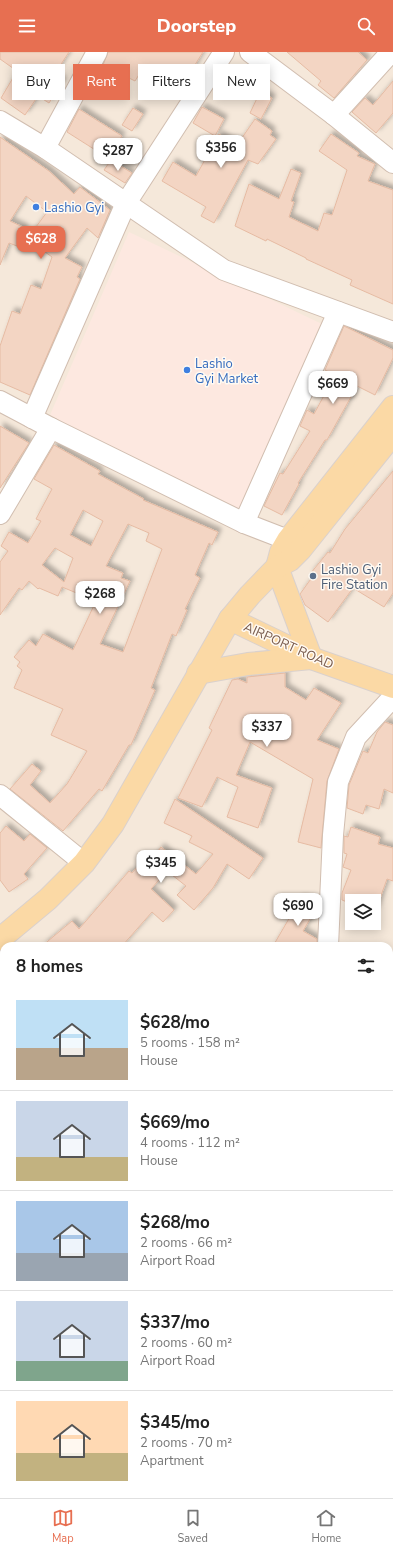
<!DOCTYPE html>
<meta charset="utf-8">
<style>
body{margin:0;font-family:"Nunito Sans",sans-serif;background:#f6f6f6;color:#222;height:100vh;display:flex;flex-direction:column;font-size:15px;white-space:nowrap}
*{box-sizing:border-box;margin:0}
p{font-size:13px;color:#767676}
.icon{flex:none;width:22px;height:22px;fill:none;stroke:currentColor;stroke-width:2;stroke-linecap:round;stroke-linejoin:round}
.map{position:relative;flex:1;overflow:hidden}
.details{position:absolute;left:0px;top:890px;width:393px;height:556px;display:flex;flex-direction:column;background:#fff;border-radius:12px 12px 0 0;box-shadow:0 2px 10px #0003}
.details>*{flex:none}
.hud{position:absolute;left:12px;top:12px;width:369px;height:36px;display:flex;gap:8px}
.buttons{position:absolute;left:345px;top:842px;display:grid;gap:8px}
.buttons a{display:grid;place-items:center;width:36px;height:36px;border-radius:0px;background:#fff;box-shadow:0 2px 10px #0003;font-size:20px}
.price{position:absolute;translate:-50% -34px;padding:0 9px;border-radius:8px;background:#fff;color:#222;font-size:13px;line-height:26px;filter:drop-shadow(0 1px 2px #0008)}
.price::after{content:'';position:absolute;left:50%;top:24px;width:12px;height:9px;margin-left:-6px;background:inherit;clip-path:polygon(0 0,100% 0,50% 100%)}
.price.on{background:#e76f51;color:#fff}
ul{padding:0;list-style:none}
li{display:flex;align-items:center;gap:12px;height:100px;padding:0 16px}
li+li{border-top:1px solid #e0e0e0}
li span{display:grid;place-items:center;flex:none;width:112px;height:80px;border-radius:0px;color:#555}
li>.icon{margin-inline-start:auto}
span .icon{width:48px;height:48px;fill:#fffc;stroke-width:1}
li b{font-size:17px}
h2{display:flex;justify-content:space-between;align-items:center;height:48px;padding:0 16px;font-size:17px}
.tag{padding:0 14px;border-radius:0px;background:#fff;box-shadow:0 2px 10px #0003;font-size:14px;line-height:36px}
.tag.on{background:#e76f51;color:#fff}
header{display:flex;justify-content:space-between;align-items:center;height:52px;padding:0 16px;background:#e76f51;color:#fff;font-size:18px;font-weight:800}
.dock{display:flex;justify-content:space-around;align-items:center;height:56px;border-top:1px solid #e0e0e0;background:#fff;font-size:11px;color:#767676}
.dock a{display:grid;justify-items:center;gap:2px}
.dock .on{color:#e76f51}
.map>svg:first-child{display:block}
</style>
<header><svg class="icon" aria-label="menu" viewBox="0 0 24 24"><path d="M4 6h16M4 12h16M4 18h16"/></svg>Doorstep<svg class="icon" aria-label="search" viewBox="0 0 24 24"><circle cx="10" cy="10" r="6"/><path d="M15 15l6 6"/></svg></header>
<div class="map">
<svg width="393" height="1446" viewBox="0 0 393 1446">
<defs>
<filter id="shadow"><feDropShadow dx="3.5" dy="-3.5" stdDeviation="2" flood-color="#0004"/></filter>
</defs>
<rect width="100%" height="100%" fill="#fdf6ec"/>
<g fill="#f5e8da" fill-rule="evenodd">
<path d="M 0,0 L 393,0 L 393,1175 L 389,1169 L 389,894 L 4,894 L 4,1143 L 0,1146 ZM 352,849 L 374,849 L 374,871 L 352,871 Z"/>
<path d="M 393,1297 L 393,1446 L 327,1446 L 328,1442 L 389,1442 L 389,1300 Z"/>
</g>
<path fill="#fde8e0" d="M 129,180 L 324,273 L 241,463 L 50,363 Z"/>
<g fill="#f3d5c3" stroke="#e6bba3" fill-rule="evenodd" filter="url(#shadow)">
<path d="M 0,0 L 69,0 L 54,23 L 63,29 L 49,51 L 38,44 L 25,63 L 1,46 L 17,19 L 0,7 Z"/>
<path d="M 108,0 L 203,0 L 183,32 L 153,13 L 146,24 L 140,21 L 135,29 L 103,13 Z"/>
<path d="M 287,0 L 358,0 L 367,8 L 334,46 L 318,33 L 321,29 Z"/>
<path d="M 393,29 L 393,61 L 376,81 L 352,60 L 365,46 L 373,53 Z"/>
<path d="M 260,40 L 272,46 L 261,67 L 250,61 Z"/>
<path d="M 202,55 L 224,67 L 215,84 L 193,71 Z"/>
<path d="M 133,56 L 143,62 L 132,79 L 122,73 Z"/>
<path d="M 79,57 L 122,84 L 108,106 L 67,80 Z"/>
<path d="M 255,67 L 272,79 L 270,83 L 276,87 L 258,112 L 248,108 L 214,171 L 201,164 L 206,155 L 162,129 L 173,110 L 196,124 L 219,82 L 237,93 Z"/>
<path d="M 331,82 L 359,101 L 357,104 L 375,112 L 368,129 L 393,138 L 393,252 L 350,233 L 352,228 L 306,207 L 306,206 L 267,187 L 266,189 L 235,174 L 249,132 L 279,147 L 291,117 L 301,121 L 291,149 L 294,150 L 289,165 L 318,179 L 324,161 L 332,163 L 347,118 L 319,99 Z"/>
<path d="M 0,85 L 49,119 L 74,142 L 80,135 L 110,158 L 98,186 L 87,176 L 65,206 L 82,215 L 77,225 L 80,227 L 30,343 L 0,330 L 0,294 L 12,259 L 20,262 L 31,233 L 41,237 L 52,205 L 27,187 L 47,160 L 26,144 L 10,169 L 25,176 L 17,194 L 9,191 L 0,213 Z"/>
<path d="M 111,108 L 132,121 L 125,131 L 104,118 Z"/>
<path d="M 344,274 L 393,298 L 393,306 L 375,343 L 357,334 L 327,388 L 325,388 L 298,431 L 299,432 L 282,463 L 264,454 L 280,421 L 283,422 L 310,379 L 300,374 L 307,358 L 314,362 L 335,323 L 325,318 Z"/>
<path d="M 0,374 L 29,391 L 0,436 Z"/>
<path d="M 54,393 L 100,419 L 98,422 L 144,447 L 143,448 L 218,480 L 212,493 L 209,491 L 195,523 L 200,526 L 185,557 L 187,558 L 176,584 L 172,582 L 151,636 L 155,638 L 131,693 L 129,693 L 102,739 L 99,737 L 63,779 L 10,737 L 32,712 L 41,719 L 30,733 L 50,751 L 67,732 L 87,699 L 51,683 L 63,657 L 14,636 L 22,618 L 17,614 L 20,610 L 14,605 L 29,588 L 36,594 L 43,582 L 73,598 L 96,549 L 62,535 L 58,544 L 39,536 L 38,537 L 29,529 L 22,538 L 19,536 L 0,563 L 0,510 L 8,499 L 1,494 L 9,480 L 28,491 L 41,469 L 36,467 L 52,437 L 34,427 ZM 83,458 L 103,469 L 91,494 L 70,483 ZM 128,472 L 149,481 L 146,489 L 162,497 L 123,600 L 100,592 L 130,529 L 121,526 L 123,521 L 106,514 ZM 55,496 L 73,506 L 64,530 L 42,513 Z"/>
<path d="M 393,419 L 393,541 L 384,555 L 353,536 L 328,570 L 305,553 L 300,542 L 313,524 L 310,522 L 328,500 L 330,501 L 345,477 Z"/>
<path d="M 285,621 L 285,635 L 306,648 L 314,636 L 341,651 L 317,688 L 339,697 L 327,729 L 321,796 L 298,790 L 313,727 L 250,690 L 236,723 L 272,736 L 258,776 L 227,765 L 238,735 L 217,725 L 202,755 L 178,746 L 212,678 L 209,676 L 232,628 L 238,627 L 247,631 L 247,625 Z"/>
<path d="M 385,670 L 393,673 L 393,741 L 384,737 L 379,757 L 366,753 L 363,762 L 347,756 L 349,733 L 363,699 L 368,701 L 377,680 Z"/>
<path d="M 175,747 L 263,806 L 249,827 L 227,812 L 213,836 L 194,858 L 177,843 L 186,834 L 167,819 L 151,837 L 174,858 L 163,870 L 152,860 L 122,894 L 42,894 L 72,869 L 79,877 L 129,819 L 132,821 L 138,814 L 143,818 L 161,795 L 196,822 L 213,802 L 189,790 L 192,784 L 164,771 Z"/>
<path d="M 6,774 L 24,789 L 30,782 L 47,796 L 24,822 L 28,827 L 9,840 L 0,828 L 0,781 Z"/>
<path d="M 351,775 L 380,785 L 378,792 L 393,796 L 393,829 L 387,827 L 375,860 L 374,849 L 352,849 L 352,852 L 342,848 L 342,841 L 351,818 L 343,815 L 347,802 L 344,801 L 344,784 L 348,785 Z"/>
<path d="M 301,846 L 317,855 L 303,879 L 317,887 L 317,894 L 273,894 Z"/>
</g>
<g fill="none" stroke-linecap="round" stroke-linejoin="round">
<g stroke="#d1beb0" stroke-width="22">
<g id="minor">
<path d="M 250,0 L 334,63 L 393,111"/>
<path d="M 334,63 L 391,0"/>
<path d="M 0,69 L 45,96 L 224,218 L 393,280"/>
<path d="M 45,96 L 97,0"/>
<path d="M 0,349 L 51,376 L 244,471 L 288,488"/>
<path d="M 32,366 L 126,151 L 224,0"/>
<path d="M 0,462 L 51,376"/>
<path d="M 244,471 L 338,260"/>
<path d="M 0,743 L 84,811"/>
<path d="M 328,894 L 333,783 L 338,730 L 356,685 L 393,645"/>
</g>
</g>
<g stroke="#dad1cd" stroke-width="24">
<g id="major">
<path d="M 230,567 L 311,606 L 393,635"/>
<path d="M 198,621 L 248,612 L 311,606 L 277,515 L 281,500 L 288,488 L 393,355"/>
<path d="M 0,887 L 48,847 L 84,811 L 113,772 L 230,567 L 250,543 L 277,515 L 290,508 L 300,498 L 393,382"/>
</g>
</g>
<use href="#minor" stroke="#fff" stroke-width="20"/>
<use href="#major" stroke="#fbd9a5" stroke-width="22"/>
</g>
<g fill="#3f7fe0" stroke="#fffaf3" stroke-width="1.5">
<circle cx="36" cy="155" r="4"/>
<circle cx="187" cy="318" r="4"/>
</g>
<circle fill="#5c6f8a" stroke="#fffaf3" stroke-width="1.5" cx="313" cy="524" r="4"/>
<g text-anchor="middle" stroke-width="3" stroke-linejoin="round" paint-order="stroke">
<g font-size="13" fill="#366cbe" stroke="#fffaf3" text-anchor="start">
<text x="44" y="160">Lashio Gyi</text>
<text x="195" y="316">Lashio<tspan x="195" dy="15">Gyi Market</tspan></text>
</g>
<g font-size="13" fill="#4e5e75" stroke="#fffaf3" text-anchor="start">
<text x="321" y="522">Lashio Gyi<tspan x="321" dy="15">Fire Station</tspan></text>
</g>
<g font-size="13" fill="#7a5c4d" stroke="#fffaf3">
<text transform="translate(289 593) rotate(24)" y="5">AIRPORT ROAD</text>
</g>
</g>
</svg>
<div class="buttons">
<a><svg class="icon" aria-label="layers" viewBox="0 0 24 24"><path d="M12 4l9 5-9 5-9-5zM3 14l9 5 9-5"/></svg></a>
</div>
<b class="price" style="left:221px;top:117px">$356</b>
<b class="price" style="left:118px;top:120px">$287</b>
<b class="price on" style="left:41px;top:208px">$628</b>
<b class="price" style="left:333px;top:353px">$669</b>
<b class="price" style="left:100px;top:563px">$268</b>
<b class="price" style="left:267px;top:696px">$337</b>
<b class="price" style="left:161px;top:832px">$345</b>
<b class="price" style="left:298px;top:875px">$690</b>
<div class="hud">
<a class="tag">Buy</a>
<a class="tag on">Rent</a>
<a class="tag">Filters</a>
<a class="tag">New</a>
</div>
<section class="details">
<h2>8 homes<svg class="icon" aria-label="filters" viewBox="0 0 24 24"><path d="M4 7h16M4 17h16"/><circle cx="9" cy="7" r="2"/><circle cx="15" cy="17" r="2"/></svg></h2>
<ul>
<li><span style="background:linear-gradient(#bfe0f5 60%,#b9a48a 0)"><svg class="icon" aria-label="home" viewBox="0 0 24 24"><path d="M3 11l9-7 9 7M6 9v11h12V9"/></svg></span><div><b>$628/mo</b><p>5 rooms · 158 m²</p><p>House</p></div></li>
<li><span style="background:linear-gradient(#c9d6e8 70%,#c2b280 0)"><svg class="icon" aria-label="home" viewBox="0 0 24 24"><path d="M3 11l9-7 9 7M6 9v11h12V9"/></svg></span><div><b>$669/mo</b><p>4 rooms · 112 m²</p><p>House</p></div></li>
<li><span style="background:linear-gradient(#a9c7e8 65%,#9aa5b1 0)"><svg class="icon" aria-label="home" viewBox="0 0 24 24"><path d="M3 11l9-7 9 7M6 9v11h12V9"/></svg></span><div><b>$268/mo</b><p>2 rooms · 66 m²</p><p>Airport Road</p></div></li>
<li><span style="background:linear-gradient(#c9d6e8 75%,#7fa58c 0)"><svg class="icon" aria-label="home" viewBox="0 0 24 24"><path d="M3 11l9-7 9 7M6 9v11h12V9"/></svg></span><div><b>$337/mo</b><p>2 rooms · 60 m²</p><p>Airport Road</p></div></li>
<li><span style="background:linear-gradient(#ffd9b3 65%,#c2b280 0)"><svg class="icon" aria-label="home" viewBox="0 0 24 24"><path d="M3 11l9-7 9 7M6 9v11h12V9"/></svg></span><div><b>$345/mo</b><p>2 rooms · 70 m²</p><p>Apartment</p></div></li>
</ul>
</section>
</div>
<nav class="dock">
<a class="on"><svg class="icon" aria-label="map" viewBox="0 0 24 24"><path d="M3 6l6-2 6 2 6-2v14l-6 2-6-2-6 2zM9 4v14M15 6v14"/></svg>Map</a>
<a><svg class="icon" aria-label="saved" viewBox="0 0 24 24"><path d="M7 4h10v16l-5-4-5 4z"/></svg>Saved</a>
<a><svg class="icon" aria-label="home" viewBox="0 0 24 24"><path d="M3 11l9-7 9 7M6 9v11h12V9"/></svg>Home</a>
</nav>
